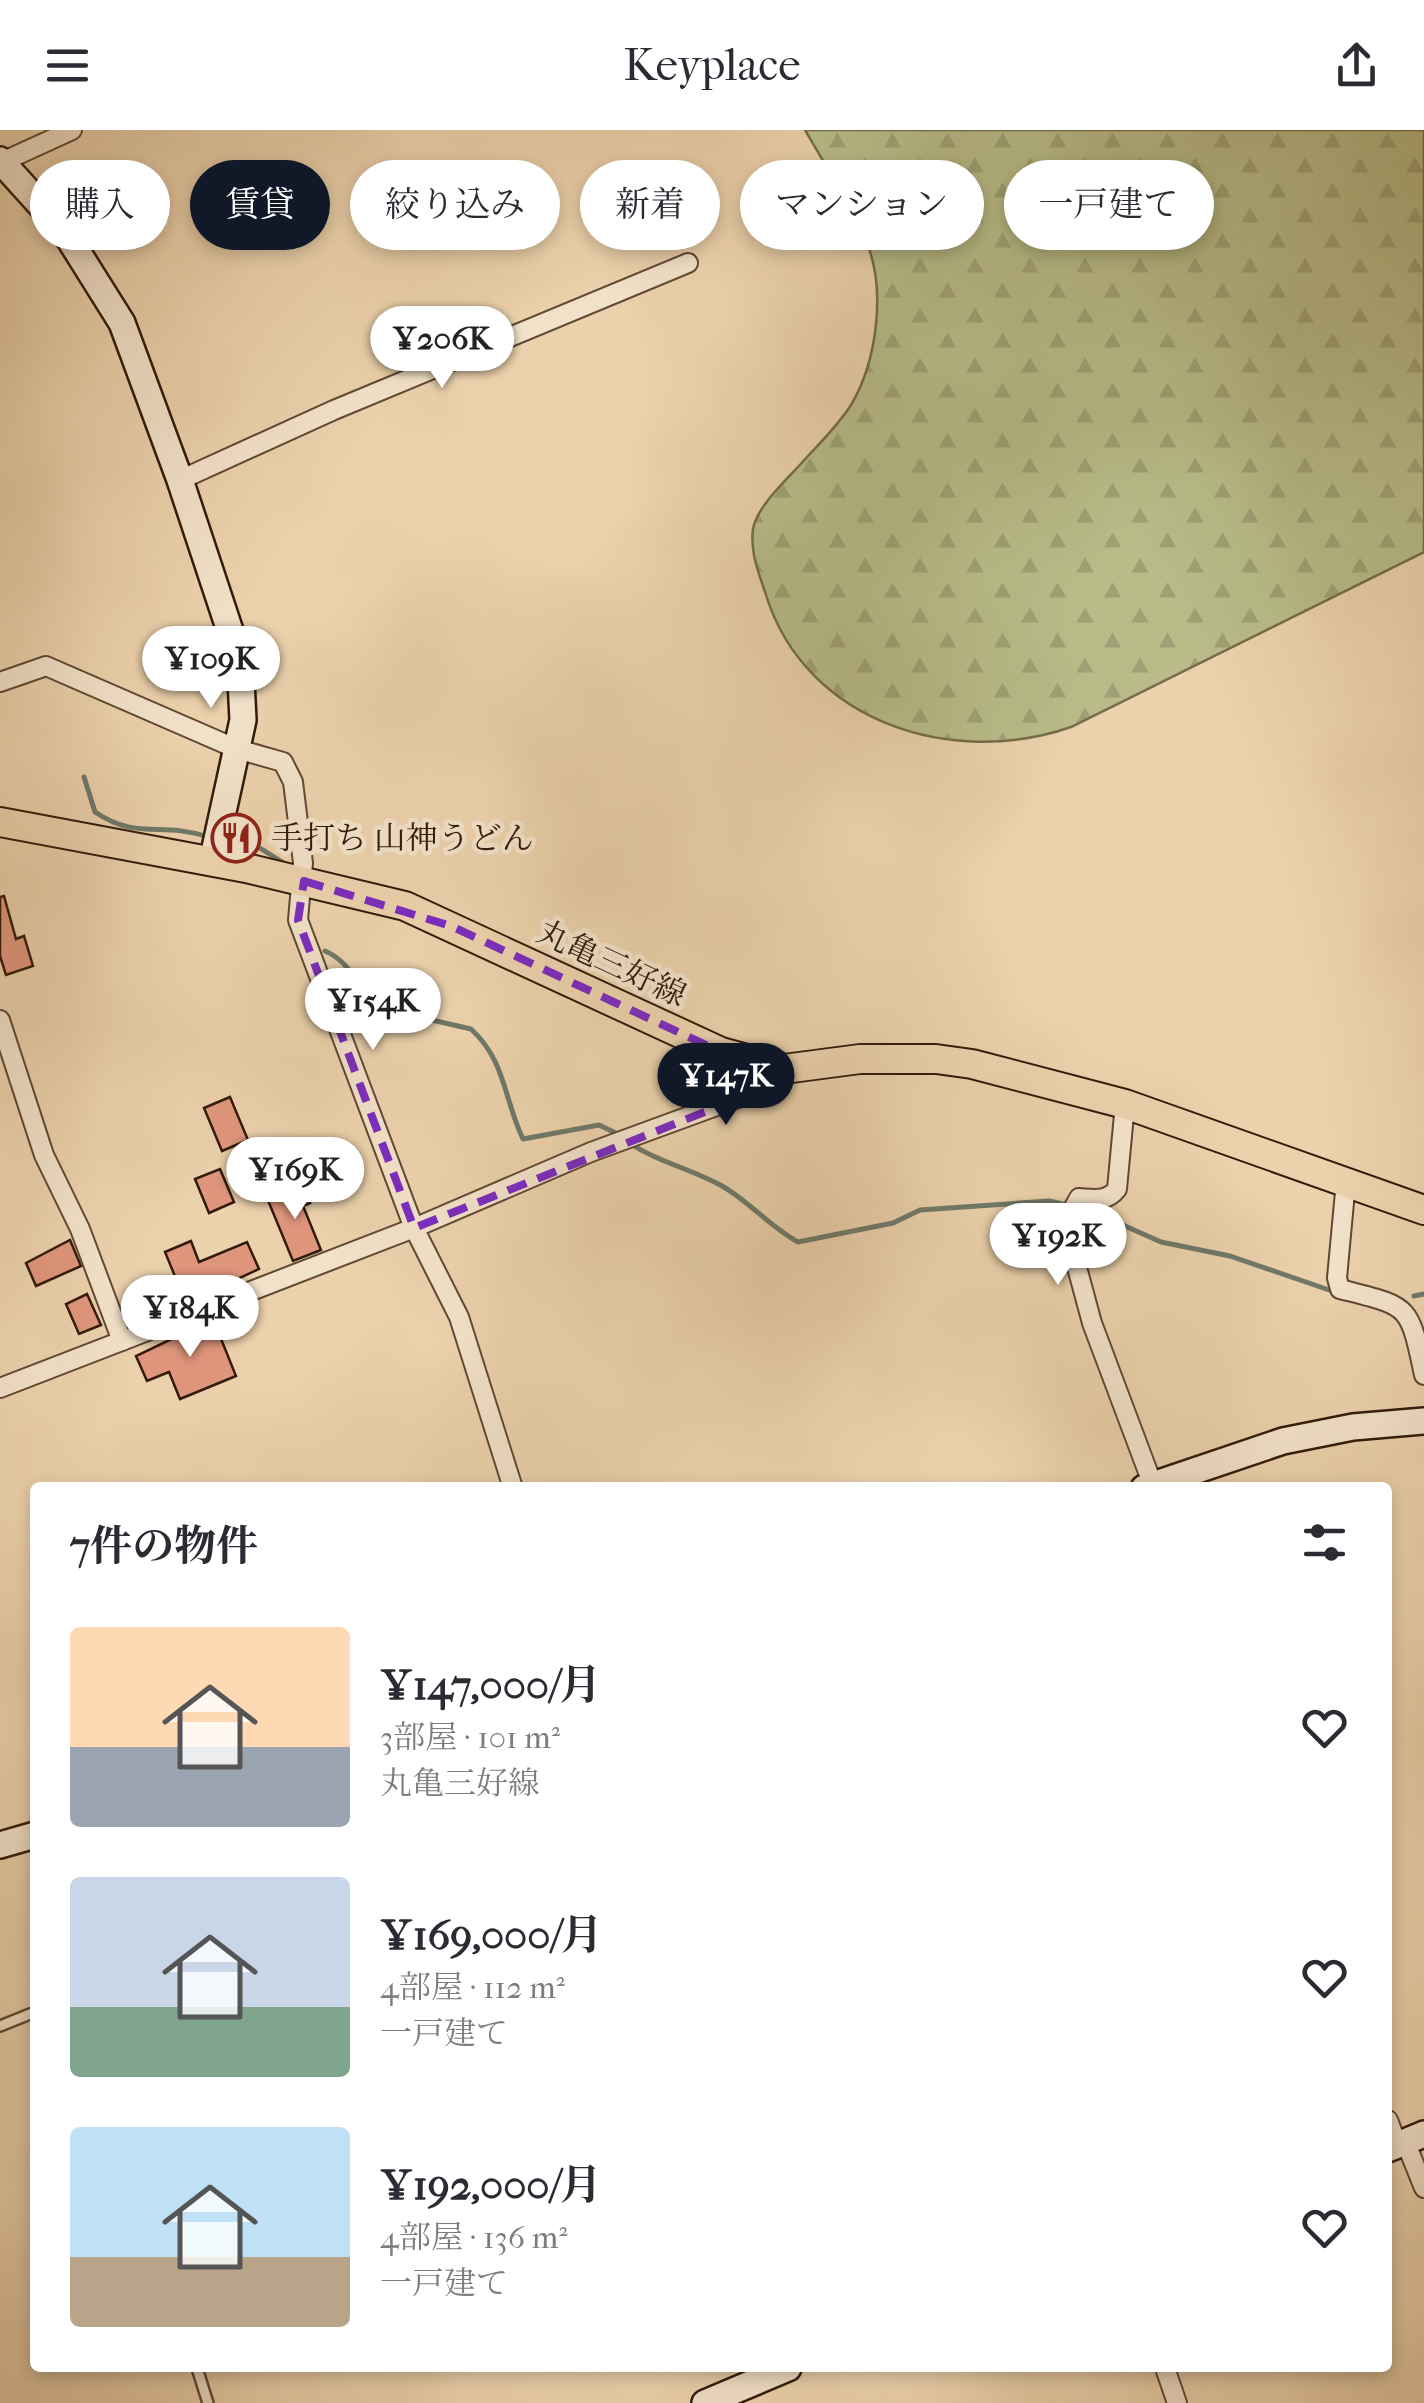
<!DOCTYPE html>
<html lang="ja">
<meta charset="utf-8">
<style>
body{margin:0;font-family:"IM FELL French Canon","Noto Serif JP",serif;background:#f7f7f7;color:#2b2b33;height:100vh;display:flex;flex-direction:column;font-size:38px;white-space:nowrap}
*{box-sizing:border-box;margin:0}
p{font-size:32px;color:#7c7c81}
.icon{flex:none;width:55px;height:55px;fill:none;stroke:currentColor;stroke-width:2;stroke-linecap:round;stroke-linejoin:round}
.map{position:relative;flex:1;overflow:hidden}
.details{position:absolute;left:30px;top:1352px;width:1362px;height:890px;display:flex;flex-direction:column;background:#fff;border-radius:10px;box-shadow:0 5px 15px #0003}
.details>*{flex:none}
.guide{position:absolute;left:30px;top:30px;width:1365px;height:90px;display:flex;gap:20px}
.price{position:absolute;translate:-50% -85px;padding:0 22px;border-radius:35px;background:#fff;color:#222;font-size:32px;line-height:65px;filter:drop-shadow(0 2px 5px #0008)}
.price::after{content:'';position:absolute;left:50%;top:60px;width:30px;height:22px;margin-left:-15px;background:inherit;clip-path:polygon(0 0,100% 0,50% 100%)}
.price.selected{background:#111827;color:#fff}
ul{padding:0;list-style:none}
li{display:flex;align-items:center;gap:30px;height:250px;padding:0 40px}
li span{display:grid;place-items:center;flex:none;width:280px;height:200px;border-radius:10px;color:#555}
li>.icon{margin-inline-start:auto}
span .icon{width:120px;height:120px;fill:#fffc;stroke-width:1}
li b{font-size:42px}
h2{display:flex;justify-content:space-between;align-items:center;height:120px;padding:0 40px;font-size:42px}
.pill{padding:0 35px;border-radius:45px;background:#fff;box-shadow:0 5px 15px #0003;font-size:35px;line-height:90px}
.pill.selected{background:#111827;color:#fff}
header{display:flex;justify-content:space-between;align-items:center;height:130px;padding:0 40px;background:#fff;font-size:45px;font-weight:600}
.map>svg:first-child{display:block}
</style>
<header><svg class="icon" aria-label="menu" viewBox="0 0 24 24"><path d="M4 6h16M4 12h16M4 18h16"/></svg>Keyplace<svg class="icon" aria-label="share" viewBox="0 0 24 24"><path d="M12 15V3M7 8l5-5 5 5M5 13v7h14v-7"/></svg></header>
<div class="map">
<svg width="1424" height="2273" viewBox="0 0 1424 2273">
<defs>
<pattern id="forest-firs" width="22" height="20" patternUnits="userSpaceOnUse" patternTransform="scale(2.5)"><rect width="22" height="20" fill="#b7bc89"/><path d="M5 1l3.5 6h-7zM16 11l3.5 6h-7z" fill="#9ea175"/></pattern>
</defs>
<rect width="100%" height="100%" fill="#ebd1ac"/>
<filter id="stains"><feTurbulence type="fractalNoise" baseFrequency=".002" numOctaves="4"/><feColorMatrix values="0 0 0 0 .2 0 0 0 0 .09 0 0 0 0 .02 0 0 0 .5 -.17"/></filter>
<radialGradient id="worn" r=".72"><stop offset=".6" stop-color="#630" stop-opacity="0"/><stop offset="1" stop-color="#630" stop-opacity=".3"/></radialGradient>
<path fill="url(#forest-firs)" stroke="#746c4a" stroke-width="2.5" d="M 805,0 L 1424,0 L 1424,422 L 1071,597 C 953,638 806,593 766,465 C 759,443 750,424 753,399 C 757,375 791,346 807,327 C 822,311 839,294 851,275 C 877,231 886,161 867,113 C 851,74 826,37 805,0 Z"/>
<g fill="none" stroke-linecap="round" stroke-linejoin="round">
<g stroke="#6f7969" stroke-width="5">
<path d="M 84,647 L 95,682 C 138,711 161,691 208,707"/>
<path d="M 224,709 L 255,715 L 287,735"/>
<path d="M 325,821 C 354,833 358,864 384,879 L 471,899 C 506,931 504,970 523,1009 L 599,995 L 620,1005"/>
<path d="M 628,1012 C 657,1032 692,1039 722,1056 C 750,1072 770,1097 798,1112 L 893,1093 L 920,1080 L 1049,1071 L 1089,1080 L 1161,1112 L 1230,1126 L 1332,1161"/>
<path d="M 1414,1166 L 1424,1164"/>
</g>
</g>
<g fill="#e0967d" stroke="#321b0c" stroke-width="2.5">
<path d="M 4,766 L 16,809 L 24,806 L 33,836 L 6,845 L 0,826 L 0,767 Z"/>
<path d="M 230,967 L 248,1010 L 222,1021 L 204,978 Z"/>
<path d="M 220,1039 L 234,1072 L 209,1083 L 195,1049 Z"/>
<path d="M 302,1053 L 310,1073 L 303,1076 L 321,1120 L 293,1131 L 267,1068 Z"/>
<path d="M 70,1110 L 81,1136 L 36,1156 L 26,1133 Z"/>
<path d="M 191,1111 L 199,1132 L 247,1112 L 259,1139 L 186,1173 L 165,1122 Z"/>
<path d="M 87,1164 L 101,1195 L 79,1204 L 66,1174 Z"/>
<path d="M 213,1189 L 236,1246 L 180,1269 L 169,1242 L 147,1251 L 136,1226 Z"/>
</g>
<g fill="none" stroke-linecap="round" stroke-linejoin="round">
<g stroke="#604834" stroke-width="14">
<g id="lane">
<path d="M 0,1896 L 35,1882"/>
<path d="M 197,2238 L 208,2273"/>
</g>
</g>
<g stroke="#604834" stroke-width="22">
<g id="street">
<path d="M 2,32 L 72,0"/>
<path d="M 180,350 L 334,280 L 688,133"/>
<path d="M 0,552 L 46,536 L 237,619 L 283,632 L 293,652 L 303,733 L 298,790 L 414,1098 L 459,1187 L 513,1358"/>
<path d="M 0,890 L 44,1025 L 80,1099 L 122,1211"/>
<path d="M 1125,974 L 1117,1059 C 1107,1072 1094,1069 1079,1068 L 1065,1093 L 1092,1193 L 1154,1358"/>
<path d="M 1346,1051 L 1337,1148 L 1340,1159 C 1410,1177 1409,1173 1424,1245"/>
<path d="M 0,1258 L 414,1098 L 591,1022 L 752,963 L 784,939"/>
<path d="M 1388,1990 L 1397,2014"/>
<path d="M 1405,2011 L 1424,2058"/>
<path d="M 1165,2238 L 1177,2273"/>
</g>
</g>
<g stroke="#321b0c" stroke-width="30">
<g id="secondary">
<path d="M 0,30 L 65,102 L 122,193 L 180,350 L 240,531 L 243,590 L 212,732"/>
<path d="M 1144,1358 L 1283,1311 L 1353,1297 L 1424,1291"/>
<path d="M 0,1715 L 35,1705"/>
<path d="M 1388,2019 L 1424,2004"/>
<path d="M 705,2273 L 788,2238"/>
</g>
</g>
<g stroke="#321b0c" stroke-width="32">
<path id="primary" d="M 0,692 L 246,738 L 405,776 L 721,922 L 784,939 L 860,929 L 936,929 L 972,934 L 1125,974 L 1424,1080"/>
</g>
<use href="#lane" stroke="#f2e1c9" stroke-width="9"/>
<use href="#street" stroke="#f2e1c9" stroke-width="18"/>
<use href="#secondary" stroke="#f2e1c9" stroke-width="25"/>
<use href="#primary" stroke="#ebd1ac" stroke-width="28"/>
</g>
<path fill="none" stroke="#7b2cbf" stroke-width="8" stroke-dasharray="20 12" stroke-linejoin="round" d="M 304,751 L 451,796 L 721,922 L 784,939 L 752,963 L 414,1098 L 298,790 Z"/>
<defs>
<g id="restaurant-ring" transform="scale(2.5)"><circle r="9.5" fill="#f2e1c9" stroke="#8f2418" stroke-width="1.5"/><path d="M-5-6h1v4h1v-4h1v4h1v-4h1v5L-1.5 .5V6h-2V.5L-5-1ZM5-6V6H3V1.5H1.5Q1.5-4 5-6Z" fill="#8f2418"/></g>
</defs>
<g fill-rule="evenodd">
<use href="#restaurant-ring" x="236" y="708"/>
</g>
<g text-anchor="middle" stroke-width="9" stroke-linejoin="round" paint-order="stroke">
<g font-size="32" fill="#321b0c" stroke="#f2e1c9" text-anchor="start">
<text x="271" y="719">手打ち 山神うどん</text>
</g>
<g font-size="32" fill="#321b0c" stroke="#f2e1c9">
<text transform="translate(612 833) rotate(25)" y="11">丸亀三好線</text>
</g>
</g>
<rect width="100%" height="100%" filter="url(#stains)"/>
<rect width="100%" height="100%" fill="url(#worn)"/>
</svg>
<b class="price" style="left:442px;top:261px">¥206K</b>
<b class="price" style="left:211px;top:581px">¥109K</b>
<b class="price" style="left:373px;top:923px">¥154K</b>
<b class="price selected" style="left:726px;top:998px">¥147K</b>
<b class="price" style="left:295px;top:1092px">¥169K</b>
<b class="price" style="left:1058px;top:1158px">¥192K</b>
<b class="price" style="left:190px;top:1230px">¥184K</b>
<div class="guide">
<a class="pill">購入</a>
<a class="pill selected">賃貸</a>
<a class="pill">絞り込み</a>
<a class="pill">新着</a>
<a class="pill">マンション</a>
<a class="pill">一戸建て</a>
</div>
<section class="details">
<h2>7件の物件<svg class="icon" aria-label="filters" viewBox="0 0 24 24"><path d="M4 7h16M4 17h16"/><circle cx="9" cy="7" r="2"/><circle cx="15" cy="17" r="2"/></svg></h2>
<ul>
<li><span style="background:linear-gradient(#ffd9b3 60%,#9aa5b1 0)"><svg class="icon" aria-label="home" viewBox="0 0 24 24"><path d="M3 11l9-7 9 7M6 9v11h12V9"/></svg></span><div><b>¥147,000/月</b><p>3部屋 · 101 m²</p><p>丸亀三好線</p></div><svg class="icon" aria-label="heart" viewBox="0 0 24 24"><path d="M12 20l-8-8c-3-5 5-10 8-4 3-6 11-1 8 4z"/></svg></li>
<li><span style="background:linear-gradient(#c9d6e8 65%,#7fa58c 0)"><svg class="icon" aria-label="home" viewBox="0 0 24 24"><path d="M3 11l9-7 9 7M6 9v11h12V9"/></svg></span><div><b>¥169,000/月</b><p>4部屋 · 112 m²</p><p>一戸建て</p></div><svg class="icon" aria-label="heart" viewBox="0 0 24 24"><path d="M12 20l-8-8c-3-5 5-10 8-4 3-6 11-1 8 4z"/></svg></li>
<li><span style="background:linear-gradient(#bfe0f5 65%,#b9a48a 0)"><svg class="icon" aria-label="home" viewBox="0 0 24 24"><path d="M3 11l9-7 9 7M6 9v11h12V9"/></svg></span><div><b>¥192,000/月</b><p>4部屋 · 136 m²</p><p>一戸建て</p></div><svg class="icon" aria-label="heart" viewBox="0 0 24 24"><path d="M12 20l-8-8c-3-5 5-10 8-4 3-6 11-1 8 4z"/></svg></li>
</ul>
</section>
</div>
